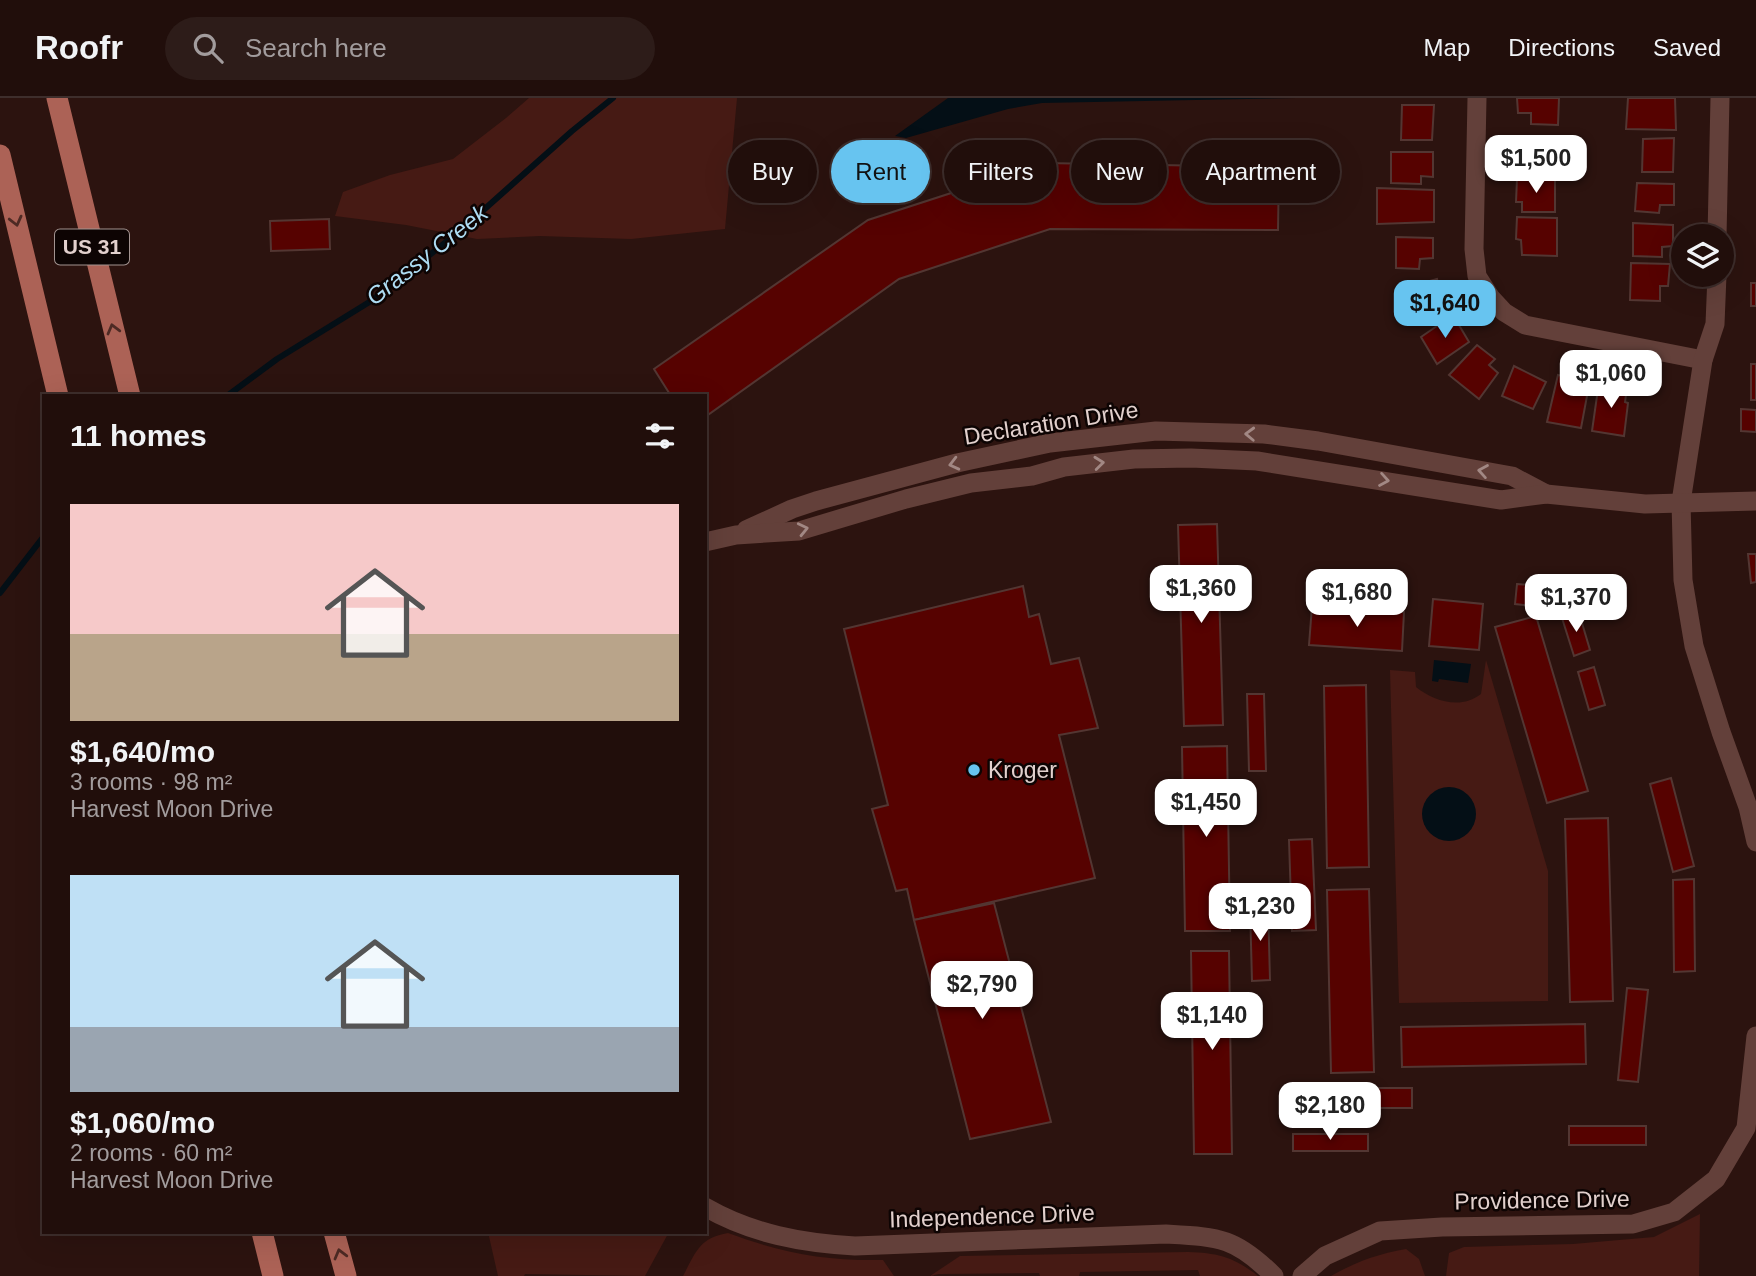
<!DOCTYPE html>
<meta charset="utf-8">
<style>
body{margin:0;font-family:Arial,sans-serif;background:#2d1c19;color:#f1f3f6;height:100vh;display:flex;flex-direction:column;font-size:26px;white-space:nowrap}
*{box-sizing:border-box;margin:0}
p{font-size:23px;color:#a29c9d}
.icon{flex:none;width:38px;height:38px;fill:none;stroke:currentColor;stroke-width:2;stroke-linecap:round;stroke-linejoin:round}
.map{position:relative;flex:1;overflow:hidden}
.side{position:absolute;left:42px;top:296px;width:665px;height:840px;display:flex;flex-direction:column;background:#210e0b;border-radius:0px;box-shadow:0 7px 28px #0002,0 0 0 2px #3e2e2c}
.side>*{flex:none}
.banner{position:absolute;left:728px;top:42px;width:665px;height:63px;display:flex;gap:14px}
.tools{position:absolute;left:1671px;top:126px;display:grid;gap:14px}
.tools a{display:grid;place-items:center;width:63px;height:63px;border-radius:50%;background:#210e0b;box-shadow:0 7px 28px #0002,0 0 0 2px #3e2e2c;font-size:35px}
.price{position:absolute;translate:-50% -60px;padding:0 16px;border-radius:14px;background:#fff;color:#222;font-size:23px;line-height:46px;filter:drop-shadow(0 2px 4px #0008)}
.price::after{content:'';position:absolute;left:50%;top:42px;width:21px;height:16px;margin-left:-10px;background:inherit;clip-path:polygon(0 0,100% 0,50% 100%)}
.price.on{background:#67c4f0;color:#111}
ul{padding:0;list-style:none}
li{display:grid;align-content:center;gap:14px;height:371px;padding:0 28px}
li span{display:grid;place-items:center;height:217px;border-radius:0px;color:#555}
li>.icon{margin-inline-start:auto}
span .icon{width:126px;height:126px;fill:#fffc;stroke-width:1}
li b{font-size:30px}
h2{display:flex;justify-content:space-between;align-items:center;height:84px;padding:0 28px;font-size:30px}
.tag{padding:0 24px;border-radius:32px;background:#210e0b;box-shadow:0 7px 28px #0002,0 0 0 2px #3e2e2c;font-size:24px;line-height:63px}
.tag.on{background:#67c4f0;color:#111}
header{display:flex;align-items:center;gap:42px;box-sizing:border-box;height:98px;padding:0 35px;background:#210e0b;border-bottom:2px solid #3e2e2c}
header strong{font-size:33px}
nav{display:flex;gap:38px;margin-inline-start:auto;font-size:24px}
.search{width:490px;height:63px;background:#2d1c19;display:flex;align-items:center;gap:18px;box-sizing:border-box;padding:0 24px;border-radius:38px;color:#a29c9d;font-size:26px}
.map>svg:first-child{display:block}
</style>
<header>
<strong>Roofr</strong>
<div class="search"><svg class="icon" aria-label="search" viewBox="0 0 24 24"><circle cx="10" cy="10" r="6"/><path d="M15 15l6 6"/></svg>Search here</div>
<nav><a>Map</a><a>Directions</a><a>Saved</a></nav>
</header>
<div class="map">
<svg width="1756" height="1178" viewBox="0 0 1756 1178">
<rect width="100%" height="100%" fill="#2c130f"/>
<g fill="#461a14">
<path d="M 529,0 L 737,0 L 725,131 L 631,141 L 540,138 L 477,141 L 406,127 L 335,118 L 343,94 L 390,77 L 453,61 L 506,20 Z"/>
<path d="M 1486,562 L 1548,773 L 1548,903 L 1399,905 L 1390,572 L 1415,574 L 1416,589 C 1433,603 1461,612 1481,596 Z"/>
<path d="M 1700,1116 L 1699,1178 L 1446,1178 L 1449,1155 L 1464,1149 L 1573,1146 L 1654,1139 Z"/>
<path d="M 488,1134 L 669,1134 L 645,1178 L 525,1176 L 524,1178 L 498,1178 Z"/>
<path d="M 728,1135 C 782,1155 825,1163 883,1162 L 894,1178 L 683,1178 C 696,1154 699,1140 728,1135 Z"/>
<path d="M 1406,1151 L 1419,1161 L 1425,1178 L 1331,1178 C 1355,1164 1378,1156 1406,1151 Z"/>
<path d="M 1188,1154 C 1218,1155 1234,1159 1258,1178 L 1200,1178 L 1198,1172 L 1080,1174 L 1079,1178 L 1040,1178 L 1039,1175 L 939,1176 L 930,1178 L 960,1158 Z"/>
</g>
<g fill="#040f16">
<path d="M 948,0 L 1296,0 L 1042,5 L 1008,11 L 906,40 L 895,38 Z"/>
<path d="M 1434,562 L 1471,566 L 1468,585 L 1439,581 L 1438,584 L 1432,583 Z"/>
<circle cx="1449" cy="716" r="27"/>
</g>
<g fill="none" stroke-linecap="round" stroke-linejoin="round">
<g stroke="#040f16" stroke-width="6">
<path d="M 227,298 L 277,261 L 371,203 L 460,133 L 572,33 L 613,0"/>
<path d="M 0,495 L 44,438"/>
</g>
</g>
<g fill="#560200" stroke="#533632" stroke-width="2">
<path d="M 1517,0 L 1559,0 L 1558,27 L 1531,26 L 1531,15 L 1518,15 Z"/>
<path d="M 1628,0 L 1675,0 L 1676,32 L 1626,31 Z"/>
<path d="M 1402,7 L 1434,7 L 1432,42 L 1401,42 Z"/>
<path d="M 1515,39 L 1554,41 L 1554,72 L 1526,71 L 1526,64 L 1515,63 Z"/>
<path d="M 1674,40 L 1673,74 L 1642,74 L 1643,41 Z"/>
<path d="M 1391,54 L 1433,54 L 1433,79 L 1421,78 L 1421,86 L 1391,85 Z"/>
<path d="M 1044,65 L 1279,69 L 1278,132 L 1050,131 L 899,181 L 705,319 L 705,298 L 671,298 L 654,271 L 868,122 Z"/>
<path d="M 1517,81 L 1555,82 L 1555,114 L 1522,114 L 1522,104 L 1516,104 Z"/>
<path d="M 1637,85 L 1674,86 L 1674,107 L 1660,107 L 1659,115 L 1635,113 Z"/>
<path d="M 1377,90 L 1434,92 L 1434,124 L 1377,126 Z"/>
<path d="M 1517,119 L 1557,120 L 1557,158 L 1522,157 L 1521,142 L 1516,141 Z"/>
<path d="M 329,121 L 330,151 L 271,153 L 270,123 Z"/>
<path d="M 1633,125 L 1673,127 L 1673,148 L 1662,149 L 1662,159 L 1633,158 Z"/>
<path d="M 1396,139 L 1433,140 L 1433,160 L 1420,161 L 1419,171 L 1396,170 Z"/>
<path d="M 1631,165 L 1670,166 L 1668,188 L 1660,188 L 1660,203 L 1630,202 Z"/>
<path d="M 1437,181 L 1442,202 L 1430,206 L 1431,213 L 1408,220 L 1397,192 Z"/>
<rect x="1751" y="185" width="5" height="23"/>
<path d="M 1453,217 L 1469,244 L 1437,266 L 1421,239 Z"/>
<path d="M 1477,247 L 1495,261 L 1489,267 L 1498,275 L 1479,301 L 1449,277 Z"/>
<rect x="1751" y="266" width="5" height="36"/>
<path d="M 1514,268 L 1546,284 L 1533,311 L 1502,298 Z"/>
<path d="M 1558,277 L 1584,282 L 1584,296 L 1587,298 L 1581,330 L 1547,324 Z"/>
<path d="M 1599,284 L 1627,290 L 1625,304 L 1628,305 L 1624,338 L 1592,333 Z"/>
<path d="M 1741,311 L 1756,312 L 1756,334 L 1741,333 Z"/>
<path d="M 1217,426 L 1223,627 L 1184,628 L 1178,427 Z"/>
<path d="M 1748,456 L 1756,456 L 1756,484 L 1751,485 Z"/>
<path d="M 1517,486 L 1554,489 L 1552,510 L 1515,506 Z"/>
<path d="M 1023,488 L 1029,519 L 1039,516 L 1051,566 L 1079,560 L 1098,630 L 1059,637 L 1095,780 L 914,822 L 907,791 L 896,793 L 872,711 L 888,707 L 844,531 Z"/>
<path d="M 1433,501 L 1483,506 L 1479,552 L 1429,548 Z"/>
<path d="M 1312,508 L 1404,514 L 1402,553 L 1309,547 Z"/>
<path d="M 1579,515 L 1590,552 L 1574,558 L 1562,520 Z"/>
<path d="M 1536,518 L 1588,693 L 1547,705 L 1495,529 Z"/>
<path d="M 1594,569 L 1605,607 L 1589,612 L 1578,574 Z"/>
<path d="M 1366,587 L 1369,769 L 1327,770 L 1324,588 Z"/>
<path d="M 1247,596 L 1264,596 L 1266,673 L 1249,673 Z"/>
<path d="M 1227,648 L 1230,833 L 1185,833 L 1182,649 Z"/>
<path d="M 1671,680 L 1694,768 L 1673,774 L 1650,686 Z"/>
<path d="M 1608,720 L 1613,903 L 1570,904 L 1565,721 Z"/>
<path d="M 1312,741 L 1316,832 L 1292,833 L 1289,742 Z"/>
<path d="M 1694,781 L 1695,873 L 1674,874 L 1673,782 Z"/>
<path d="M 1369,791 L 1374,974 L 1331,975 L 1327,792 Z"/>
<path d="M 994,805 L 1051,1024 L 970,1041 L 914,822 Z"/>
<path d="M 1268,808 L 1270,882 L 1252,883 L 1250,809 Z"/>
<path d="M 1191,853 L 1229,853 L 1232,1056 L 1194,1056 Z"/>
<path d="M 1627,890 L 1648,892 L 1638,984 L 1618,982 Z"/>
<path d="M 1585,926 L 1586,966 L 1402,969 L 1401,929 Z"/>
<rect x="1318" y="990" width="94" height="20"/>
<rect x="1569" y="1028" width="77" height="19"/>
<rect x="1293" y="1036" width="75" height="17"/>
</g>
<g fill="none" stroke-linecap="round" stroke-linejoin="round">
<g stroke="#63403a" stroke-width="19">
<path d="M 1477,0 L 1474,151 L 1477,178 L 1491,200 L 1504,214 L 1525,227 L 1703,262"/>
<path d="M 1717,138 L 1720,0"/>
<path d="M 1717,177 L 1715,226 L 1703,262 L 1681,404 L 1683,482 L 1694,548 L 1721,634 L 1748,709 L 1756,744"/>
<path d="M 746,432 L 792,411 L 816,403 L 957,365 L 1050,345 L 1156,333 L 1264,336 L 1318,343 L 1512,378 L 1546,396"/>
<path d="M 705,444 L 736,437 L 799,433 L 906,401 L 971,385 L 1032,378 L 1064,369 L 1134,361 L 1191,360 L 1257,363 L 1501,402 L 1546,396 L 1645,406 L 1756,403"/>
<path d="M 705,1109 C 752,1136 802,1145 855,1148 L 1166,1136 C 1219,1139 1235,1139 1274,1178"/>
<path d="M 1302,1178 L 1325,1158 L 1380,1133 L 1442,1129 L 1633,1126 L 1674,1114 L 1716,1081 L 1746,1030 L 1756,938"/>
</g>
<g stroke="#ac6256" stroke-width="21">
<path d="M 57,0 L 130,298"/>
<path d="M 0,57 L 58,298"/>
<path d="M 262,1134 L 273,1178"/>
<path d="M 334,1134 L 346,1178"/>
</g>
</g>
<defs><path id="oneway-chevron" d="M-2-3.5L2.5 0L-2 3.5" fill="none" stroke-width="1.6" stroke-linecap="round" stroke-linejoin="round" transform="scale(1.75)"/></defs>
<g stroke="#4d2a24">
<use href="#oneway-chevron" transform="translate(16 123) rotate(76)"/>
<use href="#oneway-chevron" transform="translate(113 231) rotate(-105)"/>
<use href="#oneway-chevron" transform="translate(340 1156) rotate(-105)"/>
</g>
<g stroke="#a28884">
<use href="#oneway-chevron" transform="translate(1250 336) rotate(-178)"/>
<use href="#oneway-chevron" transform="translate(1099 365) rotate(-6)"/>
<use href="#oneway-chevron" transform="translate(954 366) rotate(166)"/>
<use href="#oneway-chevron" transform="translate(1483 373) rotate(-170)"/>
<use href="#oneway-chevron" transform="translate(1384 382) rotate(10)"/>
<use href="#oneway-chevron" transform="translate(803 431) rotate(-13)"/>
</g>
<circle fill="#67c4f0" stroke="#0d0403" stroke-width="2.5" cx="974" cy="672" r="7"/>
<g text-anchor="middle" stroke-width="5" stroke-linejoin="round" paint-order="stroke">
<rect fill="#0d0403" stroke="#a29390" stroke-width="2" x="55" y="131.5" width="74" height="35" rx="5"/>
<g font-size="21" font-weight="bold" fill="#e2d0cd">
<text x="92" y="156">US 31</text>
</g>
<g font-size="23" fill="#e2d0cd" stroke="#0d0403">
<text transform="translate(1051 325) rotate(-9)" y="8">Declaration Drive</text>
<text transform="translate(1542 1102) rotate(-1)" y="8">Providence Drive</text>
<text transform="translate(992 1118) rotate(-2)" y="8">Independence Drive</text>
</g>
<g font-size="23" fill="#e2d0cd" stroke="#0d0403" text-anchor="start">
<text x="988" y="680">Kroger</text>
</g>
<g font-size="24" font-style="italic" fill="#aedcf3" stroke="#0d0403">
<text transform="translate(427 157) rotate(-38)" y="8">Grassy Creek</text>
</g>
</g>
</svg>
<div class="tools">
<a><svg class="icon" aria-label="layers" viewBox="0 0 24 24"><path d="M12 4l9 5-9 5-9-5zM3 14l9 5 9-5"/></svg></a>
</div>
<b class="price" style="left:1536px;top:97px">$1,500</b>
<b class="price on" style="left:1445px;top:242px">$1,640</b>
<b class="price" style="left:1611px;top:312px">$1,060</b>
<b class="price" style="left:1201px;top:527px">$1,360</b>
<b class="price" style="left:1357px;top:531px">$1,680</b>
<b class="price" style="left:1576px;top:536px">$1,370</b>
<b class="price" style="left:1206px;top:741px">$1,450</b>
<b class="price" style="left:1260px;top:845px">$1,230</b>
<b class="price" style="left:982px;top:923px">$2,790</b>
<b class="price" style="left:1212px;top:954px">$1,140</b>
<b class="price" style="left:1330px;top:1044px">$2,180</b>
<div class="banner">
<a class="tag">Buy</a>
<a class="tag on">Rent</a>
<a class="tag">Filters</a>
<a class="tag">New</a>
<a class="tag">Apartment</a>
</div>
<section class="side">
<h2>11 homes<svg class="icon" aria-label="filters" viewBox="0 0 24 24"><path d="M4 7h16M4 17h16"/><circle cx="9" cy="7" r="2"/><circle cx="15" cy="17" r="2"/></svg></h2>
<ul>
<li><span style="background:linear-gradient(#f6c9c9 60%,#b9a48a 0)"><svg class="icon" aria-label="home" viewBox="0 0 24 24"><path d="M3 11l9-7 9 7M6 9v11h12V9"/></svg></span><div><b>$1,640/mo</b><p>3 rooms · 98 m²</p><p>Harvest Moon Drive</p></div></li>
<li><span style="background:linear-gradient(#bfe0f5 70%,#9aa5b1 0)"><svg class="icon" aria-label="home" viewBox="0 0 24 24"><path d="M3 11l9-7 9 7M6 9v11h12V9"/></svg></span><div><b>$1,060/mo</b><p>2 rooms · 60 m²</p><p>Harvest Moon Drive</p></div></li>
</ul>
</section>
</div>
